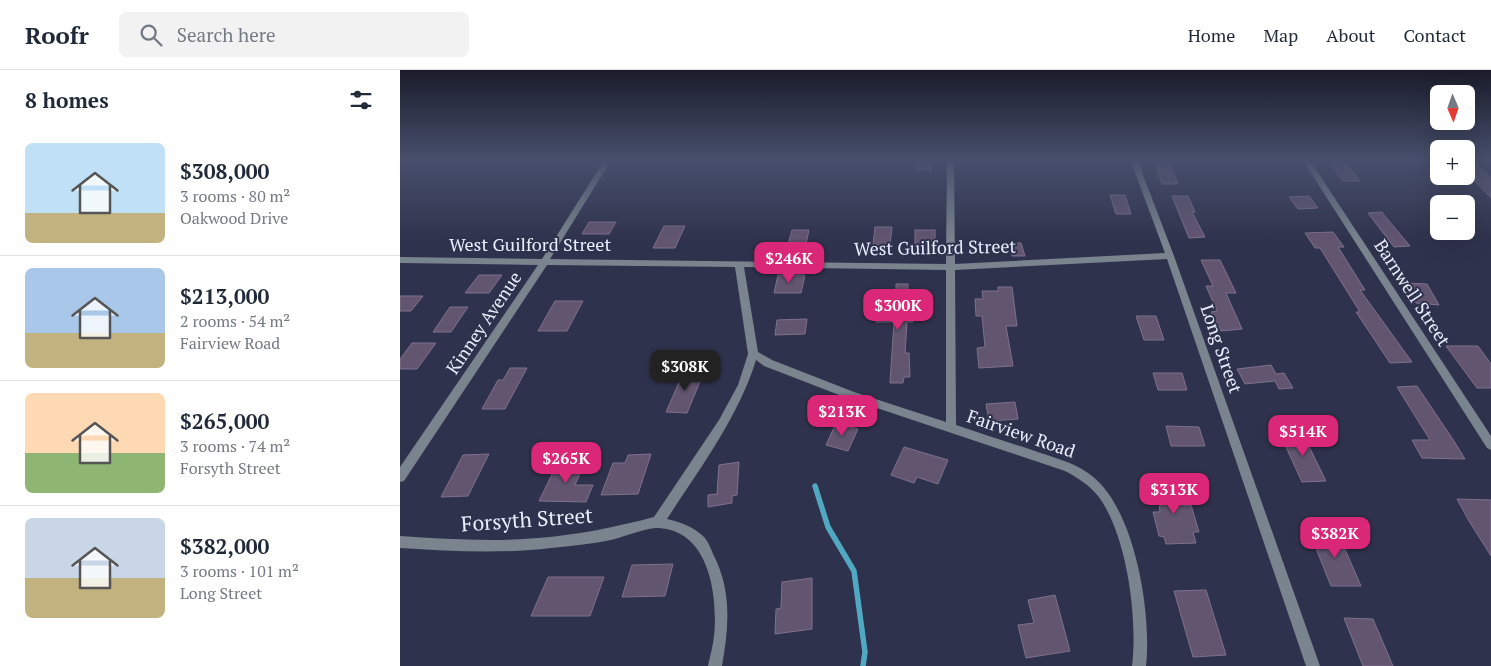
<!DOCTYPE html>
<meta charset="utf-8">
<style>
body{margin:0;font-family:"PT Serif",serif;background:#f2f2f3;color:#1f2937;height:100vh;display:flex;flex-direction:column;font-size:19px;white-space:nowrap}
*{box-sizing:border-box;margin:0}
p{font-size:16px;color:#747a83}
.icon{flex:none;width:28px;height:28px;fill:none;stroke:currentColor;stroke-width:2;stroke-linecap:round;stroke-linejoin:round}
.map{position:relative;flex:1;overflow:hidden}
.details{display:flex;flex-direction:column;background:#fff;width:400px}
.details>*{flex:none}
.needle{width:32px;rotate:178deg}
.fabs{position:absolute;left:1030px;top:15px;display:grid;gap:10px}
.fabs a{display:grid;place-items:center;width:45px;height:45px;border-radius:8px;background:#fff;box-shadow:0 5px 20px #0002;font-size:25px}
.price{position:absolute;translate:-50% -42px;padding:0 11px;border-radius:10px;background:#db2777;color:#fff;font-size:16px;line-height:32px;filter:drop-shadow(0 1px 2px #0008)}
.price::after{content:'';position:absolute;left:50%;top:30px;width:15px;height:11px;margin-left:-8px;background:inherit;clip-path:polygon(0 0,100% 0,50% 100%)}
.price.selected{background:#222;color:#fff}
ul{padding:0;list-style:none}
li{display:flex;align-items:center;gap:15px;height:125px;padding:0 25px}
li+li{border-top:1px solid #e0e1e3}
li span{display:grid;place-items:center;flex:none;width:140px;height:100px;border-radius:8px;color:#555}
li>.icon{margin-inline-start:auto}
span .icon{width:60px;height:60px;fill:#fffc;stroke-width:1}
li b{font-size:21px}
h2{display:flex;justify-content:space-between;align-items:center;height:60px;padding:0 25px;font-size:21px}
header{display:flex;align-items:center;gap:30px;box-sizing:border-box;height:70px;padding:0 25px;background:#fff;border-bottom:1px solid #e0e1e3}
header strong{font-size:24px}
nav{display:flex;gap:28px;margin-inline-start:auto;font-size:18px}
.search{width:350px;height:45px;background:#f2f2f3;display:flex;align-items:center;gap:12px;box-sizing:border-box;padding:0 18px;border-radius:8px;color:#747a83;font-size:19px}
main{display:flex;flex:1;min-height:0}
.map>svg:first-child{display:block}
</style>
<header>
<strong>Roofr</strong>
<div class="search"><svg class="icon" aria-label="search" viewBox="0 0 24 24"><circle cx="10" cy="10" r="6"/><path d="M15 15l6 6"/></svg>Search here</div>
<nav><a>Home</a><a>Map</a><a>About</a><a>Contact</a></nav>
</header>
<main>
<section class="details">
<h2>8 homes<svg class="icon" aria-label="filters" viewBox="0 0 24 24"><path d="M4 7h16M4 17h16"/><circle cx="9" cy="7" r="2"/><circle cx="15" cy="17" r="2"/></svg></h2>
<ul>
<li><span style="background:linear-gradient(#bfe0f5 70%,#c2b280 0)"><svg class="icon" aria-label="home" viewBox="0 0 24 24"><path d="M3 11l9-7 9 7M6 9v11h12V9"/></svg></span><div><b>$308,000</b><p>3 rooms · 80 m²</p><p>Oakwood Drive</p></div></li>
<li><span style="background:linear-gradient(#a9c7e8 65%,#c2b280 0)"><svg class="icon" aria-label="home" viewBox="0 0 24 24"><path d="M3 11l9-7 9 7M6 9v11h12V9"/></svg></span><div><b>$213,000</b><p>2 rooms · 54 m²</p><p>Fairview Road</p></div></li>
<li><span style="background:linear-gradient(#ffd9b3 60%,#8fb573 0)"><svg class="icon" aria-label="home" viewBox="0 0 24 24"><path d="M3 11l9-7 9 7M6 9v11h12V9"/></svg></span><div><b>$265,000</b><p>3 rooms · 74 m²</p><p>Forsyth Street</p></div></li>
<li><span style="background:linear-gradient(#c9d6e8 60%,#c2b280 0)"><svg class="icon" aria-label="home" viewBox="0 0 24 24"><path d="M3 11l9-7 9 7M6 9v11h12V9"/></svg></span><div><b>$382,000</b><p>3 rooms · 101 m²</p><p>Long Street</p></div></li>
</ul>
</section>
<div class="map">
<svg width="1091" height="596" viewBox="0 0 1091 596">
<rect width="100%" height="100%" fill="#2f324c"/>
<g fill="none" stroke-linecap="round" stroke-linejoin="round">
<path stroke="#51a8c2" stroke-width="5.5" d="M 415,416 L 428,457 L 454,501 L 465,582 L 463,596"/>
</g>
<g fill="#625570" stroke="#7f718e">
<rect x="517" y="89" width="14" height="11"/>
<path d="M 754,89 L 768,89 L 778,114 L 762,114 Z"/>
<path d="M 1066,89 L 1071,89 L 1091,108 L 1091,128 L 1066,102 Z"/>
<path d="M 929,92 L 946,92 L 960,111 L 943,111 Z"/>
<path d="M 710,125 L 725,125 L 731,144 L 716,144 Z"/>
<path d="M 772,126 L 788,126 L 795,142 L 792,142 L 805,167 L 789,168 Z"/>
<path d="M 909,126 L 918,138 L 898,139 L 889,127 Z"/>
<path d="M 982,142 L 984,145 L 1010,176 L 994,177 L 968,143 Z"/>
<path d="M 189,152 L 216,152 L 209,164 L 182,164 Z"/>
<path d="M 264,156 L 285,156 L 275,178 L 253,178 Z"/>
<path d="M 475,157 L 492,157 L 490,175 L 473,175 Z"/>
<path d="M 392,160 L 409,160 L 405,179 L 387,178 Z"/>
<rect x="515" y="160" width="20" height="20"/>
<path d="M 933,162 L 944,177 L 938,177 L 965,220 L 960,220 L 1012,292 L 990,293 L 956,242 L 960,242 L 920,178 L 915,178 L 905,163 Z"/>
<path d="M 609,173 L 621,173 L 625,186 L 612,186 Z"/>
<path d="M 801,190 L 820,190 L 836,223 L 826,223 L 842,259 L 821,261 L 811,242 L 817,241 L 806,216 L 813,216 Z"/>
<path d="M 79,205 L 102,205 L 89,223 L 65,223 Z"/>
<path d="M 378,205 L 405,205 L 401,223 L 374,223 Z"/>
<path d="M 1004,213 L 1027,214 L 1039,235 L 1016,233 Z"/>
<path d="M 496,214 L 508,214 L 507,239 L 514,239 L 513,252 L 507,252 L 505,283 L 509,283 L 510,307 L 504,307 L 503,313 L 490,313 L 494,252 L 476,252 L 478,236 L 488,236 L 489,225 L 496,225 Z"/>
<path d="M 598,217 L 612,217 L 617,256 L 606,256 L 613,296 L 579,298 L 577,278 L 585,277 L 582,246 L 576,246 L 575,229 L 583,229 L 582,221 L 598,221 Z"/>
<path d="M 0,226 L 23,226 L 11,241 L 0,241 Z"/>
<path d="M 155,231 L 183,231 L 167,261 L 138,261 Z"/>
<path d="M 50,237 L 68,237 L 51,262 L 33,262 Z"/>
<path d="M 736,246 L 756,246 L 764,270 L 744,270 Z"/>
<path d="M 407,249 L 405,264 L 375,265 L 377,250 Z"/>
<path d="M 12,273 L 36,273 L 17,299 L 0,299 L 0,289 Z"/>
<path d="M 1046,276 L 1078,276 L 1091,294 L 1091,318 L 1077,318 Z"/>
<path d="M 871,295 L 876,304 L 884,303 L 893,318 L 879,319 L 875,311 L 845,314 L 837,299 Z"/>
<path d="M 110,298 L 127,298 L 105,339 L 82,339 L 98,310 L 103,310 Z"/>
<path d="M 284,301 L 304,302 L 287,343 L 266,342 Z"/>
<path d="M 753,303 L 782,303 L 787,320 L 758,320 Z"/>
<path d="M 1017,316 L 1054,371 L 1065,389 L 1022,388 L 1012,370 L 1030,370 L 997,317 Z"/>
<path d="M 615,332 L 618,349 L 589,351 L 586,334 Z"/>
<path d="M 436,353 L 458,359 L 448,381 L 426,375 Z"/>
<path d="M 766,356 L 799,357 L 805,376 L 771,376 Z"/>
<path d="M 900,358 L 926,411 L 902,412 L 886,377 L 890,377 L 885,367 L 891,366 L 887,359 Z"/>
<path d="M 504,377 L 548,390 L 538,414 L 517,407 L 514,413 L 491,405 Z"/>
<path d="M 89,384 L 68,426 L 41,427 L 63,385 Z"/>
<path d="M 251,384 L 238,424 L 201,425 L 213,393 L 225,393 L 228,385 Z"/>
<path d="M 158,392 L 185,392 L 175,415 L 193,415 L 186,432 L 139,431 Z"/>
<path d="M 339,392 L 337,425 L 332,426 L 332,433 L 308,437 L 308,425 L 317,424 L 319,395 Z"/>
<path d="M 755,411 L 777,411 L 784,436 L 791,435 L 799,462 L 793,462 L 796,473 L 766,474 L 764,467 L 759,466 L 753,442 L 760,442 L 759,436 L 761,436 Z"/>
<path d="M 1057,429 L 1091,430 L 1091,486 L 1069,451 Z"/>
<path d="M 909,461 L 937,461 L 961,516 L 931,516 Z"/>
<path d="M 273,494 L 265,526 L 222,527 L 232,495 Z"/>
<path d="M 148,507 L 204,507 L 190,546 L 131,546 Z"/>
<path d="M 412,508 L 412,559 L 375,564 L 376,539 L 381,538 L 382,512 Z"/>
<path d="M 806,520 L 826,585 L 793,587 L 774,521 Z"/>
<path d="M 655,525 L 670,581 L 626,588 L 618,555 L 634,553 L 628,530 Z"/>
<path d="M 944,548 L 973,549 L 993,596 L 963,596 Z"/>
</g>
<g fill="none" stroke-linecap="round" stroke-linejoin="round">
<g fill="#7a848f" fill-rule="evenodd">
<path d="M 205,89 L 212,89 L 150,189 L 546,194 L 547,89 L 554,89 L 555,194 L 765,183 L 730,89 L 737,89 L 774,186 L 920,596 L 906,596 L 767,189 L 555,200 L 556,355 C 582,364 607,372 632,380 C 651,387 671,391 688,403 C 735,434 752,544 746,596 L 732,596 C 738,549 727,464 698,426 C 689,415 677,407 665,401 L 447,328 L 364,296 L 356,290 C 338,348 300,398 267,449 C 281,452 294,457 304,467 C 308,471 311,479 313,484 C 332,520 329,557 322,596 L 308,596 C 310,586 313,576 314,566 C 318,527 310,461 259,458 C 248,457 223,467 211,470 C 191,474 171,476 151,478 C 101,484 50,481 0,478 L 0,466 C 46,469 92,472 138,468 C 177,465 216,457 254,447 L 319,350 L 338,315 L 348,284 L 335,197 L 147,195 L 4,411 L 0,412 L 0,397 L 138,195 L 0,193 L 0,187 L 142,189 ZM 344,197 L 546,200 L 546,352 L 454,322 L 372,290 L 358,282 Z"/>
<path d="M 902,89 L 909,89 L 1091,366 L 1091,380 L 1087,378 Z"/>
</g>
</g>
<linearGradient id="sky" x2="0" y2="1"><stop stop-color="#1a1c2a"/><stop offset="0.52" stop-color="#474f6c"/><stop offset="1" stop-color="#474f6c" stop-opacity="0"/></linearGradient>
<rect width="1091" height="172" fill="url(#sky)"/>
<g text-anchor="middle" stroke-width="4" stroke-linejoin="round" paint-order="stroke">
<g font-size="18" fill="#eaedfe" stroke="#2f324c">
<text x="130" y="181">West Guilford Street</text>
<text transform="translate(535 178) rotate(-1)" y="6">West Guilford Street</text>
<text transform="translate(1012 223) rotate(57)" y="6">Barnwell Street</text>
<text transform="translate(84 253) rotate(-56)" y="6">Kinney Avenue</text>
<text transform="translate(821 279) rotate(71)" y="6">Long Street</text>
<text transform="translate(621 364) rotate(19)" y="6">Fairview Road</text>
</g>
<g font-size="21" fill="#eaedfe" stroke="#2f324c">
<text transform="translate(127 450) rotate(-4)" y="7">Forsyth Street</text>
</g>
</g>
</svg>
<div class="fabs">
<a><svg class="needle" viewBox="-14 -14 28 28"><path d="M0-13l5 13h-10z" fill="#e53935"/><path d="M0 13l5-13h-10z" fill="#747a83"/></svg></a>
<a>+</a>
<a>−</a>
</div>
<b class="price" style="left:389px;top:214px">$246K</b>
<b class="price" style="left:498px;top:261px">$300K</b>
<b class="price selected" style="left:285px;top:322px">$308K</b>
<b class="price" style="left:442px;top:367px">$213K</b>
<b class="price" style="left:903px;top:387px">$514K</b>
<b class="price" style="left:166px;top:414px">$265K</b>
<b class="price" style="left:774px;top:445px">$313K</b>
<b class="price" style="left:935px;top:489px">$382K</b>
</div>
</main>
